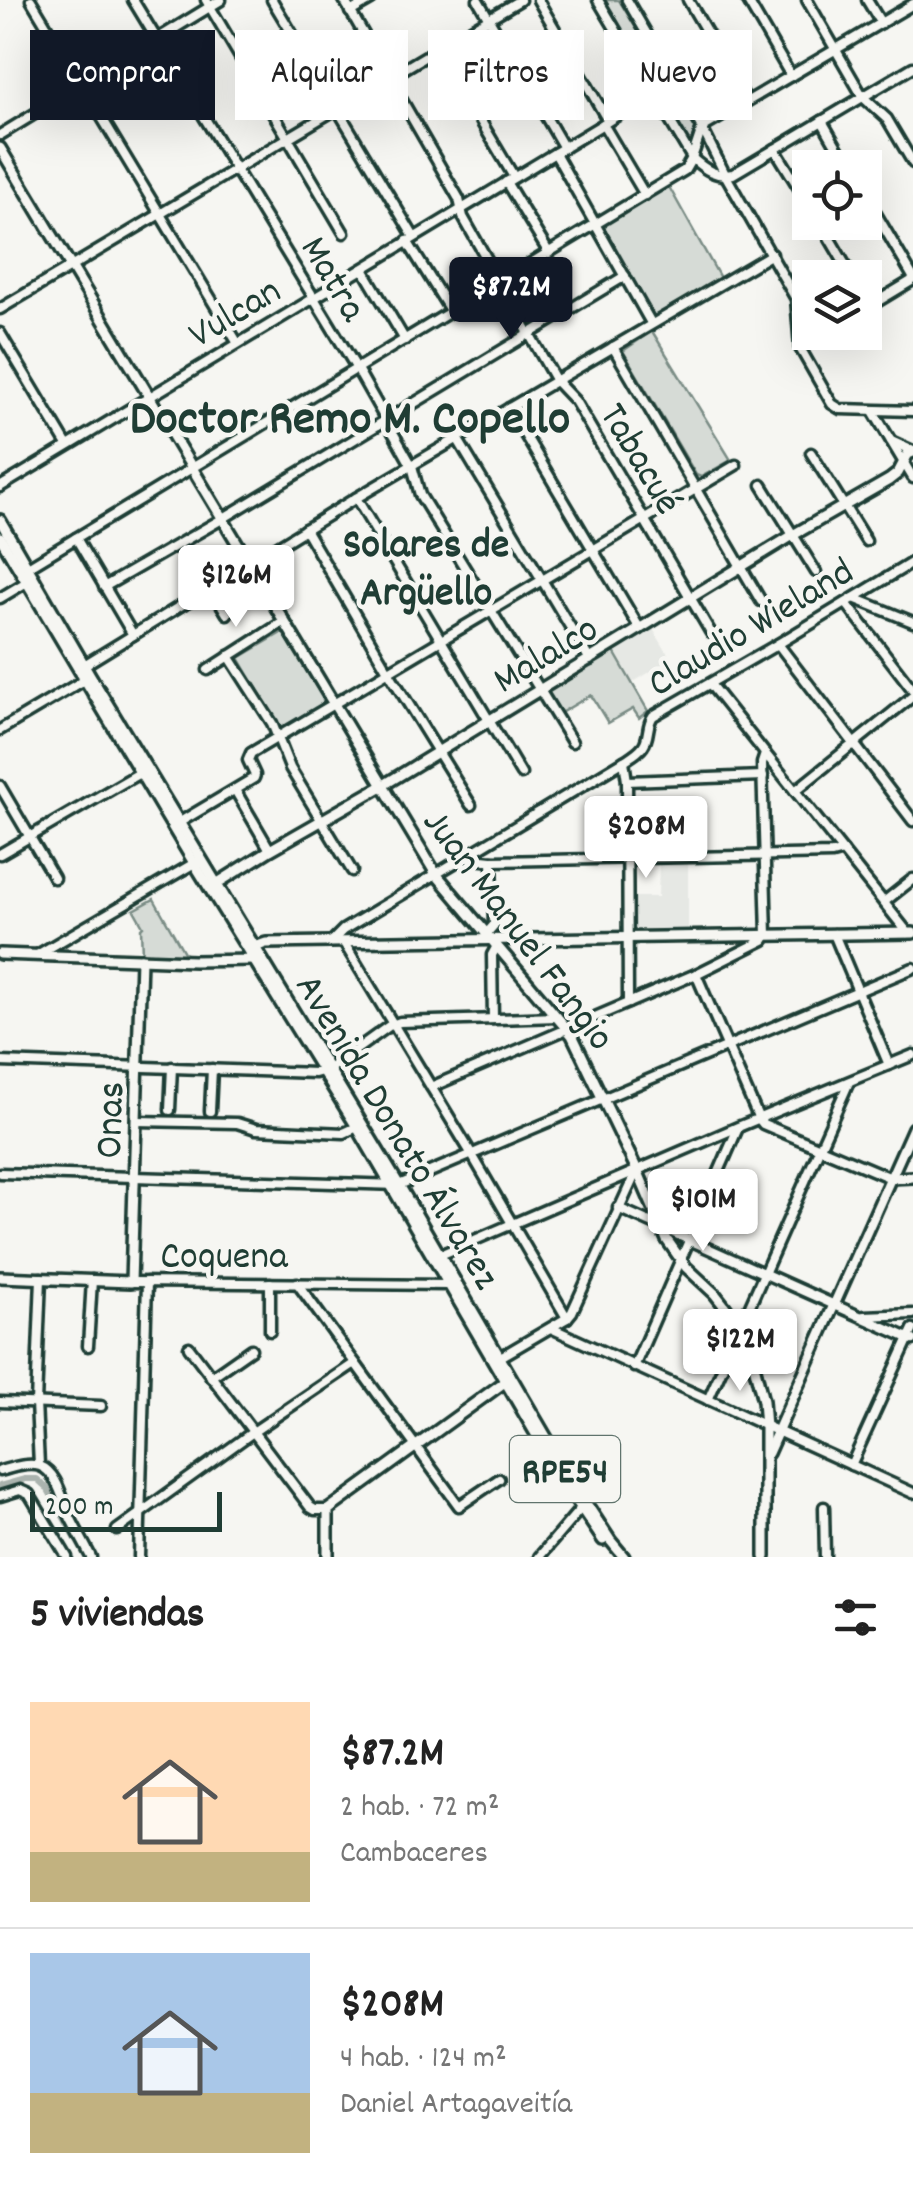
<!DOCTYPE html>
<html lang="es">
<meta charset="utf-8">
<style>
body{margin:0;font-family:Dekko,sans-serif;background:#f6f6f6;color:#222;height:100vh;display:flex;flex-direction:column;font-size:38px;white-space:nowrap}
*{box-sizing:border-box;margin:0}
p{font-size:32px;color:#767676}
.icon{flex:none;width:55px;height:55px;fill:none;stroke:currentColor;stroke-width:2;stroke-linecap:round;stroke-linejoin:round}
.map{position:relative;height:1557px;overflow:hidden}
.drawer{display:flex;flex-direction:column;background:#fff;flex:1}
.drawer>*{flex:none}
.banner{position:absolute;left:30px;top:30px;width:855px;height:90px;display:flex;gap:20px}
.tools{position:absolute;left:792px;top:150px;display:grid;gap:20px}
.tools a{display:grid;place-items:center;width:90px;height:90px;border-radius:0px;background:#fff;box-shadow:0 10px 40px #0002;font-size:50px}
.scale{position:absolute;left:30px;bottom:25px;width:192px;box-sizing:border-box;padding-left:10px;border:5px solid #1f3d34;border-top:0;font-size:28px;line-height:35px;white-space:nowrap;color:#1f3d34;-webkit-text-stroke:8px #f6f6f2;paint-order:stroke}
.price{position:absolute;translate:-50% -85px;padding:0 22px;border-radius:10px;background:#fff;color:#222;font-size:32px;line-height:65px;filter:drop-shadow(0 2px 5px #0008)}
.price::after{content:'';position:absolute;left:50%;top:60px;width:30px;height:22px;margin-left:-15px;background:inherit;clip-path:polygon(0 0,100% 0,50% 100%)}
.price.active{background:#111827;color:#fff}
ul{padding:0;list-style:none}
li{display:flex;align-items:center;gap:30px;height:250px;padding:0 30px}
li+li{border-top:2px solid #e0e0e0}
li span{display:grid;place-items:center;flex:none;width:280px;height:200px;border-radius:0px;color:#555}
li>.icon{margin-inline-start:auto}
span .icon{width:120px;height:120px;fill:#fffc;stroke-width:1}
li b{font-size:42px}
h2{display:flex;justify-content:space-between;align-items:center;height:120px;padding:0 30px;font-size:42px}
.chip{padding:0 35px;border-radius:0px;background:#fff;box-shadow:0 10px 40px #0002;font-size:35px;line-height:90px}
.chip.active{background:#111827;color:#fff}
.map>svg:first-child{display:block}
</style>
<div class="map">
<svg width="913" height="1557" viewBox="0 0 913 1557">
<rect width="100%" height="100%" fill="#f6f6f2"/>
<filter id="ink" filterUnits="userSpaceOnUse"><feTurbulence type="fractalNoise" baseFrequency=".01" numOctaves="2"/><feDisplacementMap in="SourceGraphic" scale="20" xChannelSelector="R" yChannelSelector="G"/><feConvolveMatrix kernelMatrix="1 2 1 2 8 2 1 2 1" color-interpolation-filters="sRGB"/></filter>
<g filter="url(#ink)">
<g fill="#e6e8e4">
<path d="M 653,629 L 671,659 L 632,683 L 614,653 Z"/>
<path d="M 688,864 L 688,933 L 633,934 L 633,897 L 658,897 L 659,865 Z"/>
</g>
<g fill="#d6dbd6" stroke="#7a8c85" stroke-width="2.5">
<path d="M 602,0 L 619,0 L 697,129 L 691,147 Z"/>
<path d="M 668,185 L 720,278 L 652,318 L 601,224 Z"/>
<path d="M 652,331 L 731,460 L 701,477 L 696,475 L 623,351 Z"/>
<path d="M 283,632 L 327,705 L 282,731 L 239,658 Z"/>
<path d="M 613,650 L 648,711 L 639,718 L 633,709 L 608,723 L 591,695 L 557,715 L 544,692 Z"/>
<path d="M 154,899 L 186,956 L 142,955 L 141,928 L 143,926 L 134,910 Z"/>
</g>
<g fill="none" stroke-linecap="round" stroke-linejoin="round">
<path stroke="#aab3ae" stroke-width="6" d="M 0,1486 L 25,1479 L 37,1479 L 47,1488 L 86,1557"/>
<g stroke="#1f3d34" stroke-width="15">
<g id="minor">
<path d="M 31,0 L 237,342"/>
<path d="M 133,0 L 357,369 L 412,466 L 420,495 L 572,742"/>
<path d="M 206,0 L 344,233"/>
<path d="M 272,0 L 414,237"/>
<path d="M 344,0 L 459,199 L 463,217 L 556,381 L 575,401 L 711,633"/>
<path d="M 478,0 L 564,148"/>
<path d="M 538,0 L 608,121"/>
<path d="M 598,0 L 692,158 C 704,169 717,178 733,174 L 913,67"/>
<path d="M 627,0 L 702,128 L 726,176 L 796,299 L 800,348 L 832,404 L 840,409 L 913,411"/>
<path d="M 688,0 L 747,101"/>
<path d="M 747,0 L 791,76"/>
<path d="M 807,0 L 863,97 L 887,119 L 913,163"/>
<path d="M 867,0 L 881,23"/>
<path d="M 350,12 L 371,0"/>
<path d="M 438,49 L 514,177"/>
<path d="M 822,121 L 849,168"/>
<path d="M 603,124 L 645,195"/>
<path d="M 702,128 L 913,4"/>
<path d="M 0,135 L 221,0"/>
<path d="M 775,149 L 810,206"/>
<path d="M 555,153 L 651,323"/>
<path d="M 506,182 L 549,253"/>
<path d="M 865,195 L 913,277"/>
<path d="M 820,222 L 853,278"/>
<path d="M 407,241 L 451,312"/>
<path d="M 363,269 L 405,340"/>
<path d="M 0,309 L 520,0"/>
<path d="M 865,309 L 913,280"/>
<path d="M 0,333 L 67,445"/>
<path d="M 613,347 L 761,601"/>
<path d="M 800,348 L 825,332"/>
<path d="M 509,408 L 640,629"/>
<path d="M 873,411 L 913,478"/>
<path d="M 457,438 L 590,660"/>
<path d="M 891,441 L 913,451"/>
<path d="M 811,453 L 866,541"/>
<path d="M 762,485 L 816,572"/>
<path d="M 0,487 L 653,94"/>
<path d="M 356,498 L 521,774"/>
<path d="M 305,529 L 388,671 L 471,805"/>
<path d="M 76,538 L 133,635"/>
<path d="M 28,567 L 685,170 L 692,158 L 702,128"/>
<path d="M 104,587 L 222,519 L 625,276"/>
<path d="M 211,588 L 227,614"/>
<path d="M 0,598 L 30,580"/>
<path d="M 854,598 L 913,622"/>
<path d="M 846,603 L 913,690"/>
<path d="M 778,644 L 913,821"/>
<path d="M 229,656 L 272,723 L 290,768 L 352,871"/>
<path d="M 81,667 L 356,498 L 772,254"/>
<path d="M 208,670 L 283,622"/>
<path d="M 710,684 L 908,933"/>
<path d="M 0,730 L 86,679"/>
<path d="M 624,761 L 627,781 L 628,1003"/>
<path d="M 627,781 L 763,776"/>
<path d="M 0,786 L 54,878"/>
<path d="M 235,790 L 270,850"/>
<path d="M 795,791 L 913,696"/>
<path d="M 180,822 L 254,778 L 255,775 L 248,760 L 251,753 L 736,465"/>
<path d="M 0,854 L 143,771"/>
<path d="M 465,858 L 492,861 L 832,854 L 843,851"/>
<path d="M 884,902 L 913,879"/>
<path d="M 487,933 L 494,925 L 492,861"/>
<path d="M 834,934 L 889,1065"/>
<path d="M 331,942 L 343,930 L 624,761 C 630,757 639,752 643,746 C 650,737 646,726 653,716 L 778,644 L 913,562"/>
<path d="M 344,943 L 471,1153 L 567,1318"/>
<path d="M 37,955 L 198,861"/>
<path d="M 696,974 L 759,1119 L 763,1124 L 891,1178"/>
<path d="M 493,1019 L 492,955 L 497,946"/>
<path d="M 0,1062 L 315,1073 L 329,1069 L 389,1026 L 400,1022 L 557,1017"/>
<path d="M 431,1087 L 696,974 L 764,940 L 767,935 L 762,763 L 765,754"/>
<path d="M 170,1110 L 172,1067"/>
<path d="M 210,1111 L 212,1069"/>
<path d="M 137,1121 L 237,1123 L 256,1129 L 344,1133 L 357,1127"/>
<path d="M 0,1173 L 399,1185 L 913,968"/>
<path d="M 618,1208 L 913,1340"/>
<path d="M 440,1255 L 738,1127 L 913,1055"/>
<path d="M 131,1282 L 448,1285"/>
<path d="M 270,1283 L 270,1331"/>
<path d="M 297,1283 L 459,1506 L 499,1479"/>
<path d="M 864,1316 L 913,1314"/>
<path d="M 551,1328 L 913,1493"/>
<path d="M 88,1346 L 92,1280"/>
<path d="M 189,1347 L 310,1507 L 315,1510 L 328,1510"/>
<path d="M 497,1359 L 567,1318 L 572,1312 L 637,1170"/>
<path d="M 634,1367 L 738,1128"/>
<path d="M 211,1377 L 251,1349"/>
<path d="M 708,1400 L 849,1082"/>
<path d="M 0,1402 L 101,1406"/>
<path d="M 39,1465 L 36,1403 L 41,1278"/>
<path d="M 851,1465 L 913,1329"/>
<path d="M 0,1471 C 11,1468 28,1462 40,1466 C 59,1473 63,1505 72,1521 C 78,1533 85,1545 91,1557"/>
<path d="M 0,1496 L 20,1490 L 29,1494 L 67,1557"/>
<path d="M 824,1507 L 825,1557"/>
<path d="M 117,1530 L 253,1432 L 355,1363"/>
<path d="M 139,1557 L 147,1282"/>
<path d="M 539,1557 L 581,1508"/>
</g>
</g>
<g stroke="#1f3d34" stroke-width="16">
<g id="major">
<path d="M 0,148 L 436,874 L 572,1035 L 637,1170 L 667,1240 L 686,1267 L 715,1294 L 729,1312 L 753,1361 L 763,1401 L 765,1427 L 765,1557"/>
<path d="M 0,520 L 90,675 L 399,1185 L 576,1488 L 610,1540 L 624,1557"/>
<path d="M 0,537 L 194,863 L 357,1127 L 564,1482 L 603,1540"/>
<path d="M 213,886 L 270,850 L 382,786 L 793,535 L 889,480 L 898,473 L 908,454 L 913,452"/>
<path d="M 252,948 L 266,943 L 913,933"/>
<path d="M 0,954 L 194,961 L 254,960 L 256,958"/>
<path d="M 891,1178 L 913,1177"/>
<path d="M 0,1277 L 131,1282 L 141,959"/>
<path d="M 768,1453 L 913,1128"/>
<path d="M 328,1557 L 328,1510 L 510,1378"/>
</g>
</g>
<use href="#minor" stroke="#f6f6f2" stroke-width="8"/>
<use href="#major" stroke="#f6f6f2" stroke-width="9"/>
</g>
</g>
<g text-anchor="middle" stroke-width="9" stroke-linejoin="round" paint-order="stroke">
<rect fill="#f6f6f2" stroke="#60746d" stroke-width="2.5" x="510" y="1436" width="110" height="66" rx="8"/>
<g font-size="38" font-weight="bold" fill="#1f3d34">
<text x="565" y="1482">RPE54</text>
</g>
<g font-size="40" fill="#1f3d34" stroke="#f6f6f2">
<text transform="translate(336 277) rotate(59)" y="14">Matra</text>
<text transform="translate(233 310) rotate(-31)" y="14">Vulcan</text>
<text transform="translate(643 457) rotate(59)" y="14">Tabacué</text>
<text transform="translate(749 625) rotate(-31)" y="14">Claudio Wieland</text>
<text transform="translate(544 652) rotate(-31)" y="14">Malalco</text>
<text transform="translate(521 928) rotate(53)" y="14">Juan Manuel Fangio</text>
<text transform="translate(107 1120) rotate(-88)" y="14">Onas</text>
<text transform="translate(400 1130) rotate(59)" y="14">Avenida Donato Álvarez</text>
<text x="224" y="1267">Coquena</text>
</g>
<g font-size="42" font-weight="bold" fill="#1f3d34" stroke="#f6f6f2">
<text x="426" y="556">Solares de<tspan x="426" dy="48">Argüello</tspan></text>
</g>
<g font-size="50" font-weight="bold" fill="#1f3d34" stroke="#f6f6f2">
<text x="350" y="432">Doctor Remo M. Copello</text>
</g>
</g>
</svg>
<div class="tools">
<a><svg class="icon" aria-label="locate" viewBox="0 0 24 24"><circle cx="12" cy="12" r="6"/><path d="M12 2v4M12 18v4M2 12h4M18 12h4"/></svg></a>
<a><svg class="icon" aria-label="layers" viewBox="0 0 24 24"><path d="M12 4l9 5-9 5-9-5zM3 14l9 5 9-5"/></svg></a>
</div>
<div class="scale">200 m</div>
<b class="price active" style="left:511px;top:342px">$87.2M</b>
<b class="price" style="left:236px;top:630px">$126M</b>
<b class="price" style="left:646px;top:881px">$208M</b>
<b class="price" style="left:703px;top:1254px">$101M</b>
<b class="price" style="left:740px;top:1394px">$122M</b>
<div class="banner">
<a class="chip active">Comprar</a>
<a class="chip">Alquilar</a>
<a class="chip">Filtros</a>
<a class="chip">Nuevo</a>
</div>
</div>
<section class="drawer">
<h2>5 viviendas<svg class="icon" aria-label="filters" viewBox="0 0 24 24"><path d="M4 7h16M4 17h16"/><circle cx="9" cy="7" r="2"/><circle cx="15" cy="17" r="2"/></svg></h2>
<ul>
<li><span style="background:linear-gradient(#ffd9b3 75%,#c2b280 0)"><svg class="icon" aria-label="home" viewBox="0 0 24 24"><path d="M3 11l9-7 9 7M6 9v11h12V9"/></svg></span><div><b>$87.2M</b><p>2 hab. · 72 m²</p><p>Cambaceres</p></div></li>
<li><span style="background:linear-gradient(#a9c7e8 70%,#c2b280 0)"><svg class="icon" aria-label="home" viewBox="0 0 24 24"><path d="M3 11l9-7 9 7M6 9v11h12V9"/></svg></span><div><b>$208M</b><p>4 hab. · 124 m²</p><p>Daniel Artagaveitía</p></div></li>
</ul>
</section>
